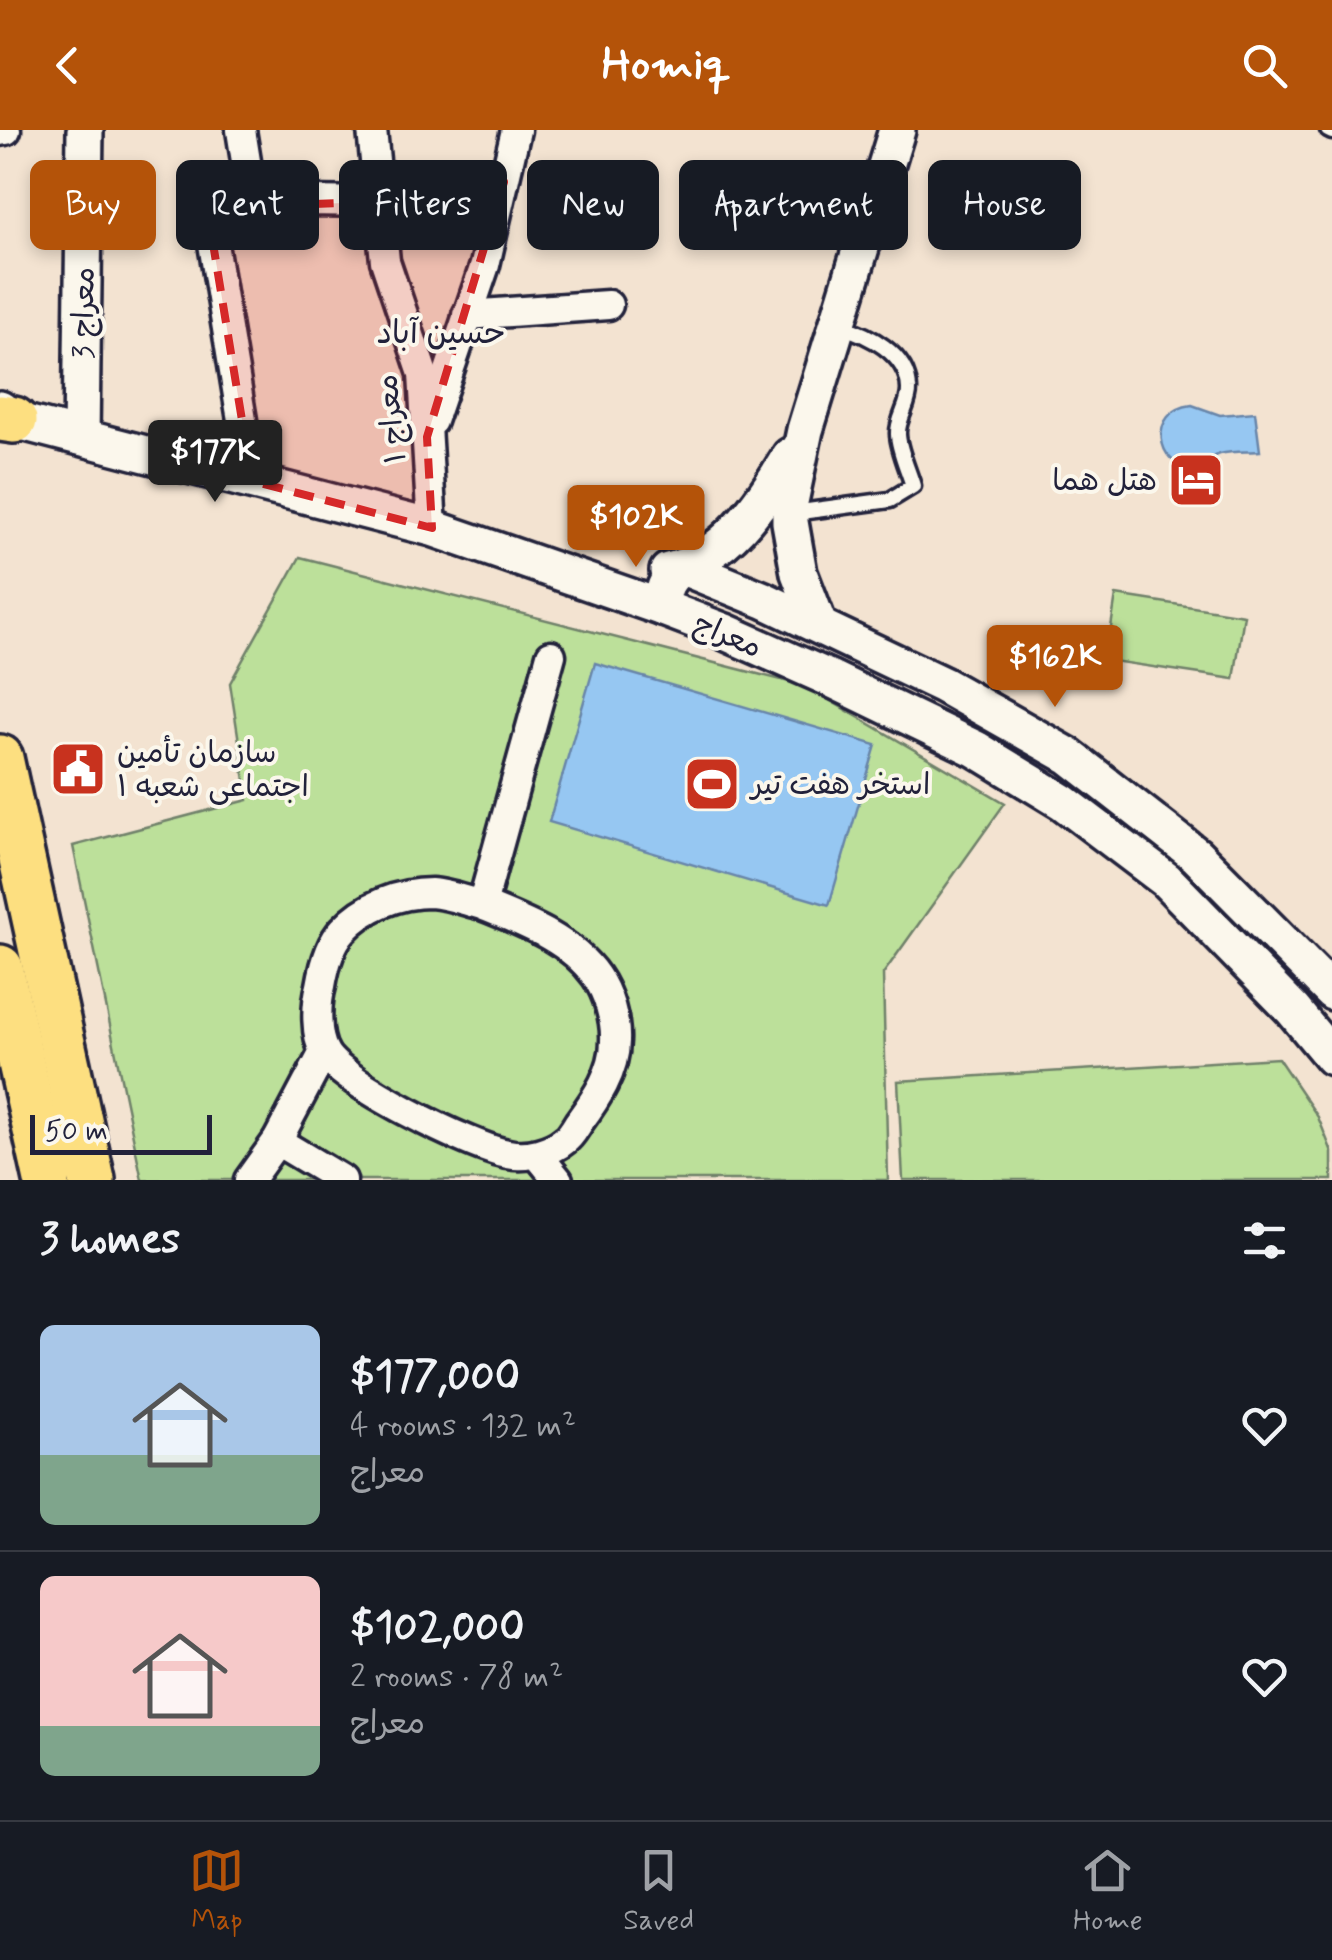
<!DOCTYPE html>
<meta charset="utf-8">
<style>
body{margin:0;font-family:Mynerve,"Playpen Sans Arabic",sans-serif;background:#242831;color:#f1f3f6;height:100vh;display:flex;flex-direction:column;font-size:38px;white-space:nowrap}
*{box-sizing:border-box;margin:0}
p{font-size:32px;color:#9ea1a6}
.icon{flex:none;width:55px;height:55px;fill:none;stroke:currentColor;stroke-width:2;stroke-linecap:round;stroke-linejoin:round}
.map{position:relative;height:1050px;overflow:hidden}
.drawer{display:flex;flex-direction:column;background:#171b24;flex:1}
.drawer>*{flex:none}
.top-card{position:absolute;left:30px;top:30px;width:1272px;height:90px;display:flex;gap:20px}
.scale{position:absolute;left:30px;bottom:25px;width:182px;box-sizing:border-box;padding-left:10px;border:5px solid #22223b;border-top:0;font-size:28px;line-height:35px;white-space:nowrap;color:#22223b;-webkit-text-stroke:8px #fbf7ec;paint-order:stroke}
.price{position:absolute;translate:-50% -85px;padding:0 22px;border-radius:10px;background:#b45309;color:#fff;font-size:32px;line-height:65px;filter:drop-shadow(0 2px 5px #0008)}
.price::after{content:'';position:absolute;left:50%;top:60px;width:30px;height:22px;margin-left:-15px;background:inherit;clip-path:polygon(0 0,100% 0,50% 100%)}
.price.current{background:#222;color:#fff}
ul{padding:0;list-style:none}
li{display:flex;align-items:center;gap:30px;height:250px;padding:0 40px}
li+li{border-top:2px solid #363941}
li span{display:grid;place-items:center;flex:none;width:280px;height:200px;border-radius:15px;color:#555}
li>.icon{margin-inline-start:auto}
span .icon{width:120px;height:120px;fill:#fffc;stroke-width:1}
li b{font-size:42px}
h2{display:flex;justify-content:space-between;align-items:center;height:120px;padding:0 40px;font-size:42px}
.pill{padding:0 35px;border-radius:15px;background:#171b24;box-shadow:0 5px 15px #0003;font-size:35px;line-height:90px}
.pill.current{background:#b45309;color:#fff}
header{display:flex;justify-content:space-between;align-items:center;height:130px;padding:0 40px;background:#b45309;color:#fff;font-size:45px;font-weight:700}
.tab-bar{display:flex;justify-content:space-around;align-items:center;height:140px;border-top:2px solid #363941;background:#171b24;font-size:28px;color:#9ea1a6}
.tab-bar a{display:grid;justify-items:center;gap:5px}
.tab-bar .current{color:#b45309}
.map>svg:first-child{display:block}
</style>
<header><svg class="icon" aria-label="back" viewBox="0 0 24 24"><path d="M15 5l-7 7 7 7"/></svg>Homiq<svg class="icon" aria-label="search" viewBox="0 0 24 24"><circle cx="10" cy="10" r="6"/><path d="M15 15l6 6"/></svg></header>
<div class="map">
<svg width="1332" height="1050" viewBox="0 0 1332 1050">
<rect width="100%" height="100%" fill="#f3e3d1"/>
<filter id="ink" filterUnits="userSpaceOnUse"><feTurbulence type="fractalNoise" baseFrequency=".01" numOctaves="2"/><feDisplacementMap in="SourceGraphic" scale="20" xChannelSelector="R" yChannelSelector="G"/><feConvolveMatrix kernelMatrix="1 2 1 2 8 2 1 2 1" color-interpolation-filters="sRGB"/></filter>
<g filter="url(#ink)">
<g fill="#bce09a" stroke="#6f816a" stroke-width="2.5">
<path d="M 300,427 L 805,556 L 1005,673 L 883,844 L 888,1050 L 142,1050 L 73,716 L 248,670 L 230,553 Z"/>
<path d="M 1116,465 L 1244,485 L 1234,549 L 1106,530 Z"/>
<path d="M 1278,928 L 1318,987 L 1332,1022 L 1332,1050 L 903,1050 L 898,951 Z"/>
</g>
<g fill="#96c7f2" stroke="#6885a9" stroke-width="2.5">
<path d="M 1192,275 L 1220,285 L 1255,282 L 1260,321 C 1247,322 1232,321 1220,324 C 1209,327 1204,339 1192,338 C 1157,337 1146,281 1192,275 Z"/>
<path d="M 595,533 L 876,615 L 829,775 L 549,692 Z"/>
</g>
<g fill="none" stroke-linecap="round" stroke-linejoin="round">
<g stroke="#22223b" stroke-width="21">
<g id="service">
<path d="M 1328,0 L 1332,2"/>
<path d="M 793,383 L 890,370 L 913,356 C 909,342 898,318 898,304 C 897,289 910,274 909,259 C 908,223 867,204 838,195"/>
</g>
</g>
<g stroke="#22223b" stroke-width="35">
<g id="minor">
<path d="M 241,0 L 253,75"/>
<path d="M 372,0 L 385,131 L 423,244 L 432,398"/>
<path d="M 0,1 L 6,0"/>
<path d="M 376,47 L 504,52"/>
<path d="M 467,185 L 608,175"/>
<path d="M 432,291 L 485,135 L 516,0"/>
<path d="M 252,351 L 207,77 L 305,71 L 379,72"/>
<path d="M 482,775 C 523,792 570,809 596,846 C 608,863 616,890 615,911 C 615,941 596,969 579,992 C 575,998 571,1006 565,1010 C 551,1022 526,1028 508,1024 C 472,1018 342,953 325,923 C 315,906 316,874 321,856 C 324,838 330,814 343,800 C 365,776 398,763 431,763 C 448,764 466,771 482,775 L 551,525"/>
<path d="M 277,1011 L 342,1050"/>
<path d="M 537,1024 L 558,1050"/>
<path d="M 249,1050 L 277,1011 L 324,922"/>
</g>
</g>
<g stroke="#22223b" stroke-width="42">
<g id="tertiary">
<path d="M 0,279 L 14,290 L 432,398 L 663,478 L 723,501 L 829,548 L 976,619 L 1063,672 L 1166,750 L 1293,880 L 1332,927"/>
<path d="M 81,307 L 85,0"/>
<path d="M 668,441 C 727,427 760,375 790,326"/>
<path d="M 663,478 C 661,459 667,447 683,437 L 764,470 L 943,555 L 1069,626 L 1196,725 L 1332,862"/>
<path d="M 819,495 L 799,443 L 790,392 L 790,372 L 805,300 L 897,0"/>
</g>
</g>
<g stroke="#22223b" stroke-width="52">
<g id="primary">
<path d="M 0,288 L 14,290"/>
<path d="M 0,628 L 92,1050"/>
<path d="M 0,838 L 47,1050"/>
</g>
</g>
<use href="#service" stroke="#fbf7ec" stroke-width="14"/>
<use href="#minor" stroke="#fbf7ec" stroke-width="28"/>
<use href="#tertiary" stroke="#fbf7ec" stroke-width="35"/>
<use href="#primary" stroke="#fddf80" stroke-width="45"/>
</g>
</g>
<path fill="#d62828" fill-opacity="0.2" stroke="#d62828" stroke-width="8" stroke-dasharray="20 12" stroke-linejoin="round" d="M 376,47 L 504,52 L 427,307 L 432,398 L 252,351 L 207,77 L 379,72 Z"/>
<defs>
<g id="hotel-square" transform="scale(2.875)"><rect x="-9" y="-9" width="18" height="18" rx="4" fill="#c8321e" stroke="#fbf7ec"/><path d="M-6-4.5h1.5V1H6V5H4.5V3h-9V5H-6ZM-4 0a1.8 1.8 0 1 1 3.6 0ZM.5 0V-2.5h3Q6-2.5 6 0Z" fill="#fff"/></g>
<g id="civic-square" transform="scale(2.875)"><rect x="-9" y="-9" width="18" height="18" rx="4" fill="#c8321e" stroke="#fbf7ec"/><path d="M-.6-6.5H3V-4.5H.6V-3L4-1V1h2V6H-6V1h2V-1L-.6-3ZM-1.2 2.5V6h2.4V2.5Z" fill="#fff"/></g>
<g id="stadium-square" transform="scale(2.875)"><rect x="-9" y="-9" width="18" height="18" rx="4" fill="#c8321e" stroke="#fbf7ec"/><path d="M0-5a6.5 5 0 1 0 0 10a6.5 5 0 1 0 0-10ZM-3.5-1.8h7v3.6h-7Z" fill="#fff"/></g>
</defs>
<g fill-rule="evenodd">
<use href="#hotel-square" x="1196" y="350"/>
<use href="#civic-square" x="78" y="639"/>
<use href="#stadium-square" x="712" y="654"/>
</g>
<g text-anchor="middle" stroke-width="8" stroke-linejoin="round" paint-order="stroke">
<g font-size="30" fill="#22223b" stroke="#fbf7ec">
<text transform="translate(83 183) rotate(-89)" y="10">معراج 3</text>
<text transform="translate(391 289) rotate(-96)" y="10">معراج ۱</text>
<text transform="translate(728 505) rotate(23)" y="10">معراج</text>
</g>
<g font-size="30" fill="#22223b" stroke="#fbf7ec" text-anchor="start">
<text x="1157" y="360" text-anchor="end">هتل هما</text>
<text x="117" y="632">سازمان تأمین<tspan x="117" dy="34">اجتماعی شعبه ۱</tspan></text>
<text x="751" y="664">استخر هفت تیر</text>
</g>
<g font-size="32" fill="#22223b" stroke="#fbf7ec">
<text x="441" y="213">حسین آباد</text>
</g>
</g>
</svg>
<div class="scale">50 m</div>
<b class="price current" style="left:215px;top:375px">$177K</b>
<b class="price" style="left:636px;top:440px">$102K</b>
<b class="price" style="left:1055px;top:580px">$162K</b>
<div class="top-card">
<a class="pill current">Buy</a>
<a class="pill">Rent</a>
<a class="pill">Filters</a>
<a class="pill">New</a>
<a class="pill">Apartment</a>
<a class="pill">House</a>
</div>
</div>
<section class="drawer">
<h2>3 homes<svg class="icon" aria-label="filters" viewBox="0 0 24 24"><path d="M4 7h16M4 17h16"/><circle cx="9" cy="7" r="2"/><circle cx="15" cy="17" r="2"/></svg></h2>
<ul>
<li><span style="background:linear-gradient(#a9c7e8 65%,#7fa58c 0)"><svg class="icon" aria-label="home" viewBox="0 0 24 24"><path d="M3 11l9-7 9 7M6 9v11h12V9"/></svg></span><div><b>$177,000</b><p>4 rooms · 132 m²</p><p>معراج</p></div><svg class="icon" aria-label="heart" viewBox="0 0 24 24"><path d="M12 20l-8-8c-3-5 5-10 8-4 3-6 11-1 8 4z"/></svg></li>
<li><span style="background:linear-gradient(#f6c9c9 75%,#7fa58c 0)"><svg class="icon" aria-label="home" viewBox="0 0 24 24"><path d="M3 11l9-7 9 7M6 9v11h12V9"/></svg></span><div><b>$102,000</b><p>2 rooms · 78 m²</p><p>معراج</p></div><svg class="icon" aria-label="heart" viewBox="0 0 24 24"><path d="M12 20l-8-8c-3-5 5-10 8-4 3-6 11-1 8 4z"/></svg></li>
</ul>
</section>
<nav class="tab-bar">
<a class="current"><svg class="icon" aria-label="map" viewBox="0 0 24 24"><path d="M3 6l6-2 6 2 6-2v14l-6 2-6-2-6 2zM9 4v14M15 6v14"/></svg>Map</a>
<a><svg class="icon" aria-label="saved" viewBox="0 0 24 24"><path d="M7 4h10v16l-5-4-5 4z"/></svg>Saved</a>
<a><svg class="icon" aria-label="home" viewBox="0 0 24 24"><path d="M3 11l9-7 9 7M6 9v11h12V9"/></svg>Home</a>
</nav>
